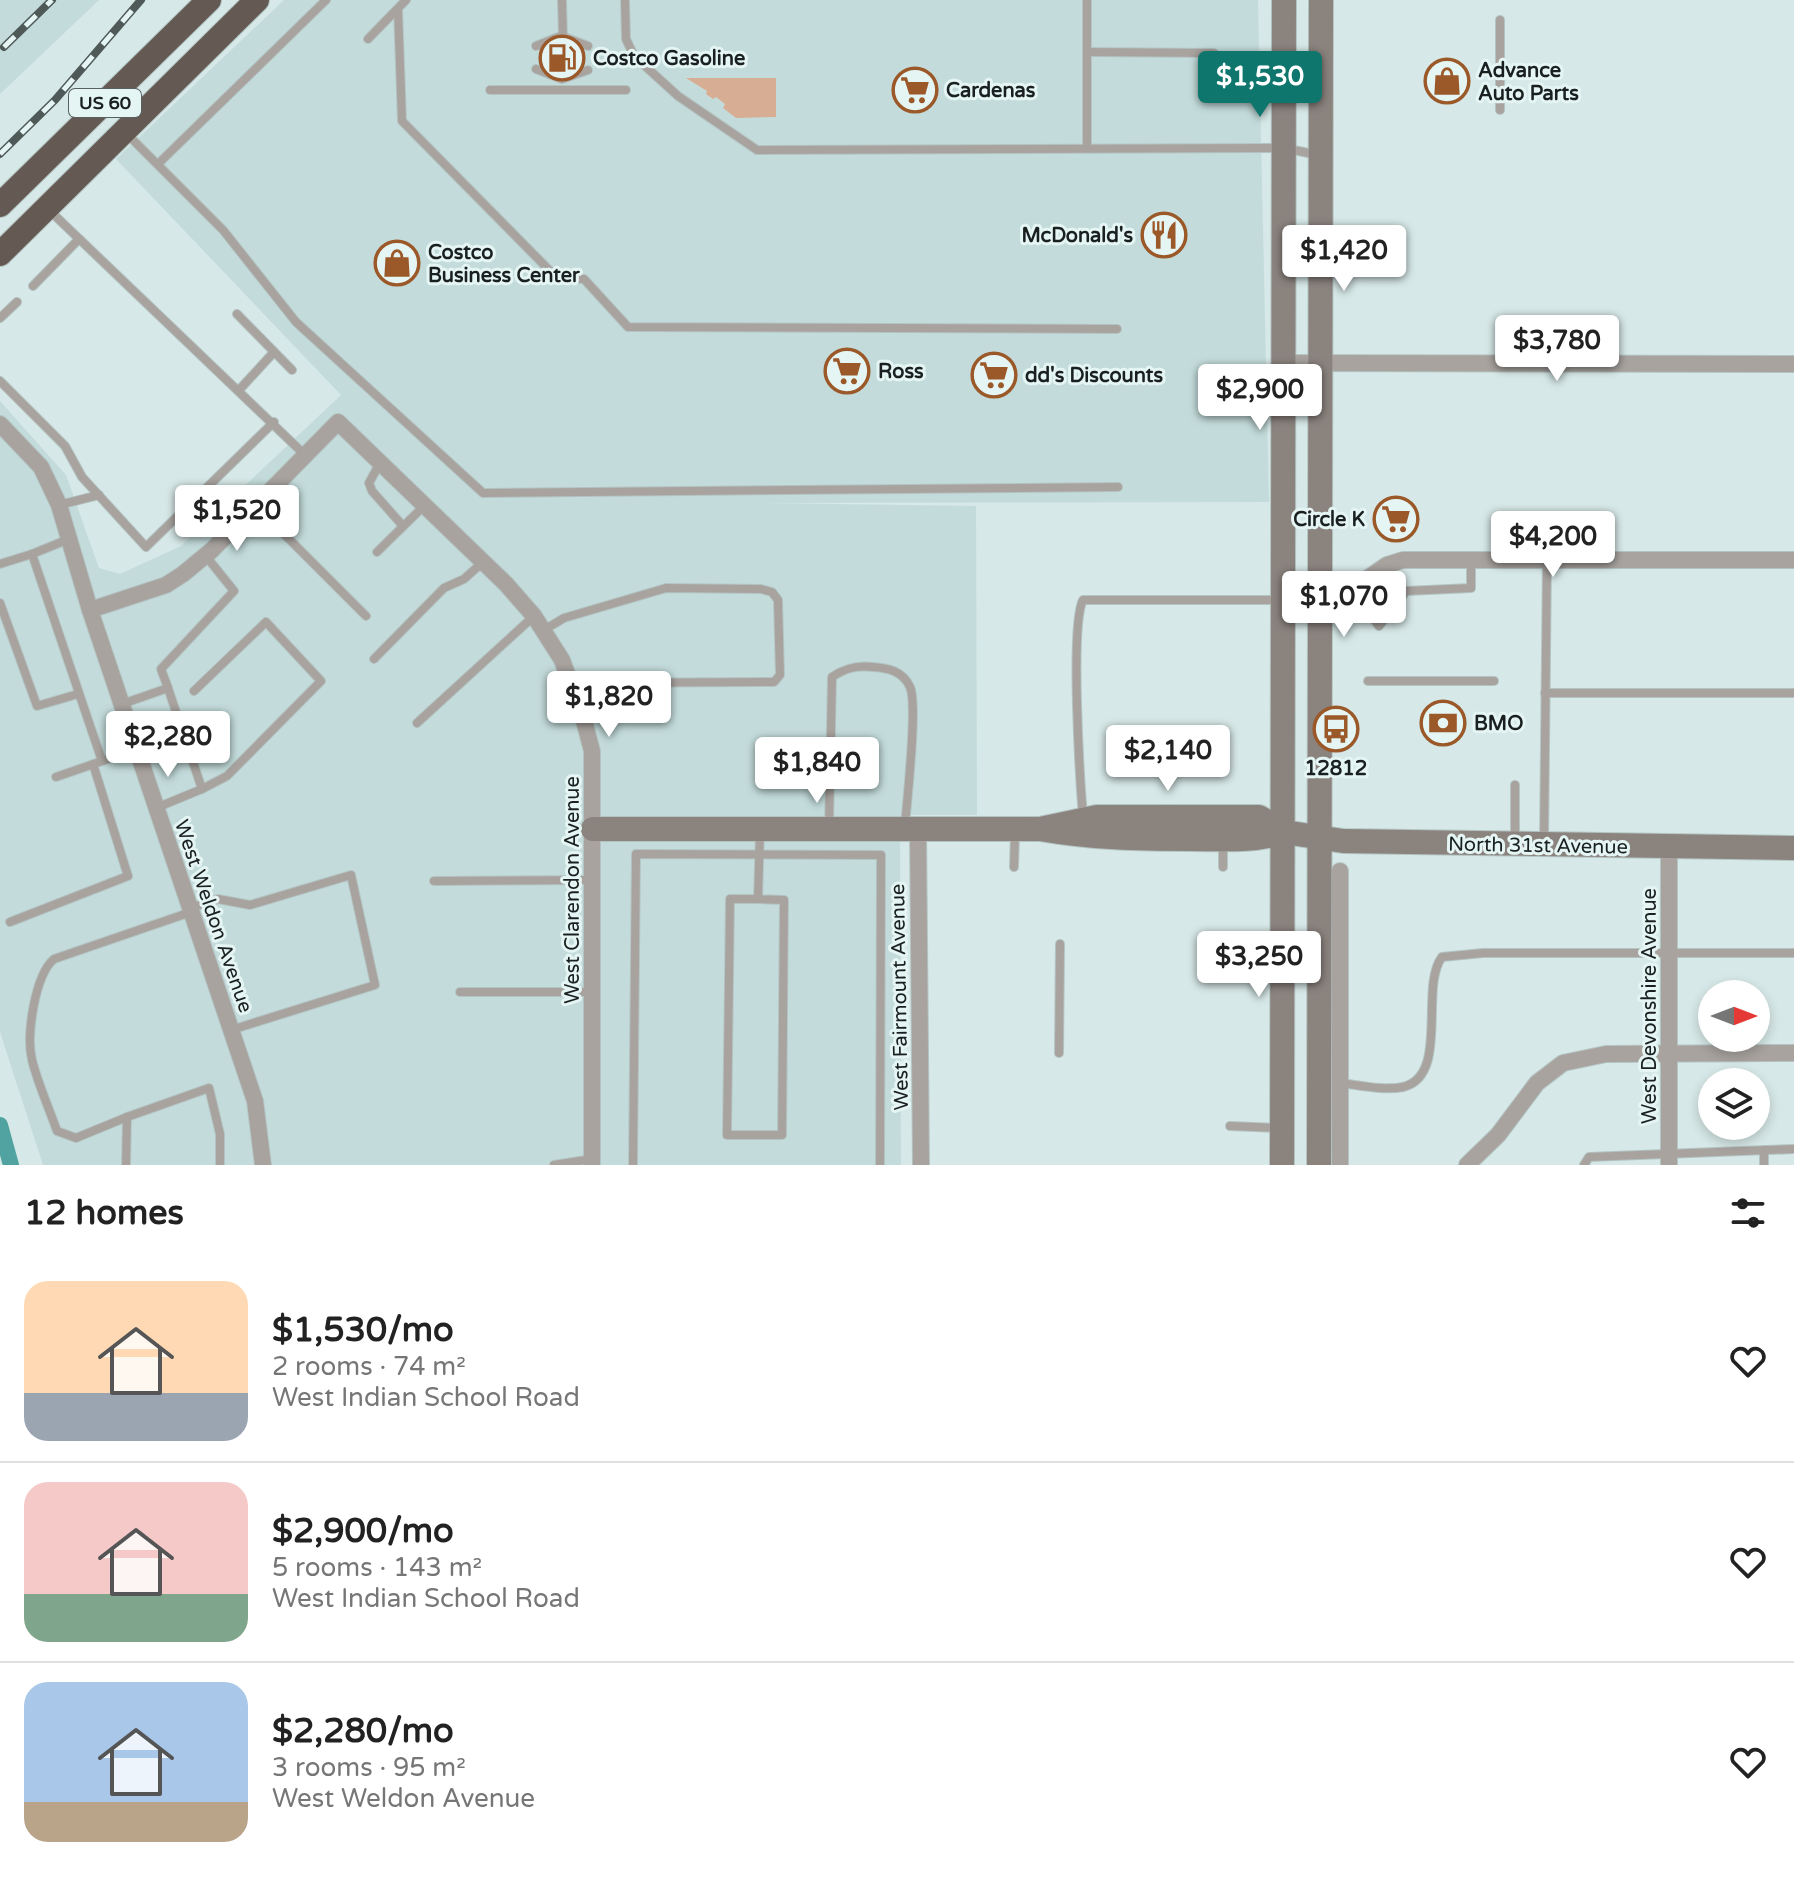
<!DOCTYPE html>
<meta charset="utf-8">
<style>
body{margin:0;font-family:"Varela Round",sans-serif;background:#f6f6f6;color:#222;height:100vh;display:flex;flex-direction:column;font-size:30px;white-space:nowrap}
*{box-sizing:border-box;margin:0}
p{font-size:26px;color:#767676}
.icon{flex:none;width:44px;height:44px;fill:none;stroke:currentColor;stroke-width:2;stroke-linecap:round;stroke-linejoin:round}
.map{position:relative;height:1165px;overflow:hidden}
.drawer{display:flex;flex-direction:column;background:#fff;flex:1}
.drawer>*{flex:none}
.needle{width:52px;rotate:90deg}
.tools{position:absolute;left:1698px;top:980px;display:grid;gap:16px}
.tools a{display:grid;place-items:center;width:72px;height:72px;border-radius:50%;background:#fff;box-shadow:0 4px 12px #0003;font-size:40px}
.price{position:absolute;translate:-50% -68px;padding:0 18px;border-radius:8px;background:#fff;color:#222;font-size:26px;line-height:52px;filter:drop-shadow(0 2px 4px #0008)}
.price::after{content:'';position:absolute;left:50%;top:48px;width:24px;height:18px;margin-left:-12px;background:inherit;clip-path:polygon(0 0,100% 0,50% 100%)}
.price.active{background:#0f766e;color:#fff}
ul{padding:0;list-style:none}
li{display:flex;align-items:center;gap:24px;height:200px;padding:0 24px}
li+li{border-top:2px solid #e0e0e0}
li span{display:grid;place-items:center;flex:none;width:224px;height:160px;border-radius:24px;color:#555}
li>.icon{margin-inline-start:auto}
span .icon{width:96px;height:96px;fill:#fffc;stroke-width:1}
li b{font-size:34px}
h2{display:flex;justify-content:space-between;align-items:center;height:96px;padding:0 24px;font-size:34px}
.map>svg:first-child{display:block}
</style>
<div class="map">
<svg width="1794" height="1165" viewBox="0 0 1794 1165">
<rect width="100%" height="100%" fill="#d6e8e7"/>
<g fill="#c3dcdb">
<path d="M 0,0 L 99,0 L 0,94 Z"/>
<path d="M 284,0 L 1258,0 L 1269,502 L 761,503 L 976,506 L 977,815 L 900,815 L 901,1165 L 43,1165 L 0,1032 L 0,401 L 66,475 L 99,568 L 120,574 L 181,546 L 341,395 L 116,159 Z"/>
</g>
<path fill="#d7ad94" d="M 686,78 L 776,78 L 776,117 L 736,118 L 723,108 L 725,104 L 716,97 L 713,99 L 706,94 L 707,91 Z"/>
<g fill="none" stroke-linecap="round" stroke-linejoin="round">
<path stroke="#50a3a0" stroke-width="16" d="M 0,1125 L 11,1165"/>
<g stroke="#b4c4c3" stroke-width="10">
<g id="lane">
<path d="M 562,0 L 563,38"/>
<path d="M 625,0 L 626,39 L 634,56 L 678,96 L 757,150 L 1284,148 L 1318,155"/>
<path d="M 398,9 L 402,121 L 557,278 L 584,279 L 628,327 L 1117,329"/>
<path d="M 368,39 L 406,0"/>
<path d="M 536,46 L 561,36 L 588,46"/>
<path d="M 1087,52 L 1214,53"/>
<path d="M 536,69 L 562,79 L 588,70"/>
<path d="M 490,90 L 626,90"/>
<path d="M 1500,110 L 1500,20"/>
<path d="M 126,133 L 223,230 L 296,322 L 483,493 L 1118,487"/>
<path d="M 1087,148 L 1087,0"/>
<path d="M 158,164 L 326,0"/>
<path d="M 49,210 L 305,455"/>
<path d="M 33,286 L 79,239"/>
<path d="M 237,314 L 292,370"/>
<path d="M 0,318 L 17,302"/>
<path d="M 0,381 L 65,446 L 82,477 L 146,547 L 274,422"/>
<path d="M 240,389 L 274,352"/>
<path d="M 380,463 L 369,483 L 372,491 L 403,526"/>
<path d="M 59,505 L 99,495"/>
<path d="M 256,506 L 366,616"/>
<path d="M 69,539 L 32,554 L 102,761"/>
<path d="M 377,552 L 424,506"/>
<path d="M 0,564 L 32,554"/>
<path d="M 1352,590 L 1379,626 L 1406,591 L 1471,588 L 1471,561"/>
<path d="M 0,603 L 37,706 L 78,694"/>
<path d="M 544,630 L 564,618 L 666,588 L 761,589 L 772,592 L 778,600 L 780,675 L 774,682 L 571,683"/>
<path d="M 374,659 L 444,588 L 464,579 L 483,562"/>
<path d="M 1368,681 L 1494,681"/>
<path d="M 168,688 L 161,669 L 234,591 L 205,555"/>
<path d="M 194,691 L 266,622 L 321,681 L 227,776 L 202,789"/>
<path d="M 1545,693 L 1794,693"/>
<path d="M 122,704 L 168,688 L 202,789 L 156,808"/>
<path d="M 417,723 L 534,616"/>
<path d="M 56,777 L 137,749"/>
<path d="M 1083,817 C 1080,781 1070,625 1083,600 L 1279,600"/>
<path d="M 829,828 L 832,677 C 845,668 857,665 873,667 C 888,668 903,671 910,687 C 918,704 907,801 905,825"/>
<path d="M 1515,840 L 1515,785"/>
<path d="M 1544,842 L 1547,560"/>
<path d="M 1014,867 L 1015,833"/>
<path d="M 1223,867 L 1223,844"/>
<path d="M 434,881 L 592,880"/>
<path d="M 758,899 L 730,899 L 727,1135 L 782,1135 L 784,900 L 758,899 L 760,830"/>
<path d="M 191,908 L 218,899 L 250,905 L 351,875 L 375,985 L 231,1030"/>
<path d="M 10,922 L 128,876 L 93,764"/>
<path d="M 460,992 L 592,992"/>
<path d="M 1059,1053 L 1060,944"/>
<path d="M 1340,1083 C 1358,1085 1385,1091 1403,1087 C 1450,1076 1419,987 1442,957 L 1483,953 L 1794,953"/>
<path d="M 127,1117 L 76,1138 L 57,1131 C 49,1108 38,1084 32,1060 C 26,1035 35,975 54,959 L 191,912"/>
<path d="M 1230,1126 L 1278,1128"/>
<path d="M 1764,1150 L 1764,1165"/>
<path d="M 126,1165 L 127,1117 L 209,1088 L 220,1134 L 220,1165"/>
<path d="M 554,1165 L 592,1159"/>
<path d="M 633,1165 L 636,854 L 881,855 L 880,1165"/>
<path d="M 1584,1165 L 1589,1157 L 1794,1149"/>
</g>
</g>
<g stroke="#b4c4c3" stroke-width="18">
<g id="street">
<path d="M 1284,363 L 1794,364"/>
<path d="M 0,424 L 41,467 L 59,505 L 90,610 L 255,1101 L 263,1165"/>
<path d="M 1284,601 L 1345,594 L 1387,565 L 1403,560 L 1794,560"/>
<path d="M 90,610 L 166,585 L 183,574 L 212,550 L 338,422 L 506,584 L 534,616 L 562,660 L 583,717 L 592,751 L 592,1165"/>
<path d="M 918,829 L 921,1165"/>
<path d="M 1669,848 L 1669,1165"/>
<path d="M 1340,871 L 1340,1165"/>
<path d="M 1467,1165 L 1498,1135 L 1537,1083 L 1563,1063 L 1606,1054 L 1794,1053"/>
</g>
</g>
<g stroke="#b4c4c3" stroke-width="26">
<g id="secondary">
<path d="M 593,829 L 1040,829 C 1091,838 1139,839 1190,839 C 1222,839 1253,842 1284,832"/>
<path d="M 1040,829 L 1097,817 L 1259,817 L 1284,832 L 1343,841 L 1794,848"/>
<path d="M 1282,1165 L 1284,0"/>
<path d="M 1319,1165 L 1321,0"/>
</g>
</g>
<g stroke="#b4c4c3" stroke-width="26">
<g id="highway">
<path d="M 0,205 L 209,0"/>
<path d="M 0,254 L 257,0"/>
</g>
</g>
<use href="#lane" stroke="#a8a39f" stroke-width="8"/>
<use href="#street" stroke="#a8a39f" stroke-width="16"/>
<use href="#secondary" stroke="#8b837e" stroke-width="24"/>
<use href="#highway" stroke="#655a53" stroke-width="24"/>
<g stroke="#4f5958" stroke-width="8">
<g id="rail">
<path d="M 4,47 L 52,0"/>
<path d="M 0,154 L 55,100 L 141,0"/>
</g>
</g>
<use href="#rail" stroke="#e4f5f4" stroke-width="5" stroke-dasharray="15" stroke-linecap="butt"/>
</g>
<defs>
<g id="fuel-ring" transform="scale(2.3)"><circle r="9.5" fill="#e4f5f4" stroke="#9b5828" stroke-width="1.5"/><path d="M-5.5-6h7V0h2V4h1.3V-2.5L3-4.5l.8-.8L6-3V5H2.5V1h-1V6h-7ZM-4.2-4.7v3.2H.2V-4.7Z" fill="#9b5828"/></g>
<g id="shop-ring" transform="scale(2.3)"><circle r="9.5" fill="#e4f5f4" stroke="#9b5828" stroke-width="1.5"/><path d="M-5-2.5h2.3a2.7 3.5 0 0 1 5.4 0H5L5.5 6h-11ZM-1.5-2.5h3a1.5 2.3 0 0 0-3 0Z" fill="#9b5828"/></g>
<g id="supermarket-ring" transform="scale(2.3)"><circle r="9.5" fill="#e4f5f4" stroke="#9b5828" stroke-width="1.5"/><path d="M-6-5.5h2.5l.6 2H6L4.5 2H-2.5L-4.4-4H-6ZM-1.5 3.2a1.3 1.3 0 1 0 .1 0ZM3 3.2a1.3 1.3 0 1 0 .1 0Z" fill="#9b5828"/></g>
<g id="restaurant-ring" transform="scale(2.3)"><circle r="9.5" fill="#e4f5f4" stroke="#9b5828" stroke-width="1.5"/><path d="M-5-6h1v4h1v-4h1v4h1v-4h1v5L-1.5 .5V6h-2V.5L-5-1ZM5-6V6H3V1.5H1.5Q1.5-4 5-6Z" fill="#9b5828"/></g>
<g id="bank-ring" transform="scale(2.3)"><circle r="9.5" fill="#e4f5f4" stroke="#9b5828" stroke-width="1.5"/><path d="M-6-4H6V4H-6ZM0-2.3a2.3 2.3 0 1 0 0 4.6a2.3 2.3 0 1 0 0-4.6Z" fill="#9b5828"/></g>
<g id="bus-ring" transform="scale(2.3)"><circle r="9.5" fill="#e4f5f4" stroke="#9b5828" stroke-width="1.5"/><path d="M-5-6H5V4H4V6H2V4H-2V6H-4V4H-5ZM-3.5-4V0h7V-4ZM-3.5 1.2v1.5H-2V1.2ZM2 1.2v1.5H3.5V1.2Z" fill="#9b5828"/></g>
</defs>
<g fill-rule="evenodd">
<use href="#fuel-ring" x="562" y="58"/>
<use href="#shop-ring" x="1447" y="81"/>
<use href="#supermarket-ring" x="915" y="90"/>
<use href="#restaurant-ring" x="1164" y="235"/>
<use href="#shop-ring" x="397" y="263"/>
<use href="#supermarket-ring" x="847" y="371"/>
<use href="#supermarket-ring" x="994" y="375"/>
<use href="#supermarket-ring" x="1396" y="519"/>
<use href="#bank-ring" x="1443" y="723"/>
<use href="#bus-ring" x="1336" y="729"/>
</g>
<g text-anchor="middle" stroke-width="6" stroke-linejoin="round" paint-order="stroke">
<rect fill="#e4f5f4" stroke="#576060" stroke-width="2" x="69" y="89" width="72" height="28" rx="6"/>
<g font-size="18" font-weight="bold" fill="#1a2020">
<text x="105" y="109">US 60</text>
</g>
<g font-size="20" font-weight="bold" fill="#1a2020" stroke="#e4f5f4" text-anchor="start">
<text x="593" y="65">Costco Gasoline</text>
<text x="1478" y="77">Advance<tspan x="1478" dy="23">Auto Parts</tspan></text>
<text x="946" y="97">Cardenas</text>
<text x="1133" y="242" text-anchor="end">McDonald's</text>
<text x="428" y="259">Costco<tspan x="428" dy="23">Business Center</tspan></text>
<text x="878" y="378">Ross</text>
<text x="1025" y="382">dd's Discounts</text>
<text x="1365" y="526" text-anchor="end">Circle K</text>
<text x="1474" y="730">BMO</text>
<text x="1336" y="775" text-anchor="middle">12812</text>
</g>
<g font-size="20" fill="#1a2020" stroke="#e4f5f4">
<text transform="translate(1538 845) rotate(1)" y="7">North 31st Avenue</text>
<text transform="translate(572 890) rotate(-90)" y="7">West Clarendon Avenue</text>
<text transform="translate(214 916) rotate(71)" y="7">West Weldon Avenue</text>
<text transform="translate(899 997) rotate(-91)" y="7">West Fairmount Avenue</text>
<text transform="translate(1649 1006) rotate(-90)" y="7">West Devonshire Avenue</text>
</g>
</g>
</svg>
<div class="tools">
<a><svg class="needle" viewBox="-14 -14 28 28"><path d="M0-13l5 13h-10z" fill="#e53935"/><path d="M0 13l5-13h-10z" fill="#767676"/></svg></a>
<a><svg class="icon" aria-label="layers" viewBox="0 0 24 24"><path d="M12 4l9 5-9 5-9-5zM3 14l9 5 9-5"/></svg></a>
</div>
<b class="price active" style="left:1260px;top:119px">$1,530</b>
<b class="price" style="left:1344px;top:293px">$1,420</b>
<b class="price" style="left:1557px;top:383px">$3,780</b>
<b class="price" style="left:1260px;top:432px">$2,900</b>
<b class="price" style="left:237px;top:553px">$1,520</b>
<b class="price" style="left:1553px;top:579px">$4,200</b>
<b class="price" style="left:1344px;top:639px">$1,070</b>
<b class="price" style="left:609px;top:739px">$1,820</b>
<b class="price" style="left:168px;top:779px">$2,280</b>
<b class="price" style="left:1168px;top:793px">$2,140</b>
<b class="price" style="left:817px;top:805px">$1,840</b>
<b class="price" style="left:1259px;top:999px">$3,250</b>
</div>
<section class="drawer">
<h2>12 homes<svg class="icon" aria-label="filters" viewBox="0 0 24 24"><path d="M4 7h16M4 17h16"/><circle cx="9" cy="7" r="2"/><circle cx="15" cy="17" r="2"/></svg></h2>
<ul>
<li><span style="background:linear-gradient(#ffd9b3 70%,#9aa5b1 0)"><svg class="icon" aria-label="home" viewBox="0 0 24 24"><path d="M3 11l9-7 9 7M6 9v11h12V9"/></svg></span><div><b>$1,530/mo</b><p>2 rooms · 74 m²</p><p>West Indian School Road</p></div><svg class="icon" aria-label="heart" viewBox="0 0 24 24"><path d="M12 20l-8-8c-3-5 5-10 8-4 3-6 11-1 8 4z"/></svg></li>
<li><span style="background:linear-gradient(#f6c9c9 70%,#7fa58c 0)"><svg class="icon" aria-label="home" viewBox="0 0 24 24"><path d="M3 11l9-7 9 7M6 9v11h12V9"/></svg></span><div><b>$2,900/mo</b><p>5 rooms · 143 m²</p><p>West Indian School Road</p></div><svg class="icon" aria-label="heart" viewBox="0 0 24 24"><path d="M12 20l-8-8c-3-5 5-10 8-4 3-6 11-1 8 4z"/></svg></li>
<li><span style="background:linear-gradient(#a9c7e8 75%,#b9a48a 0)"><svg class="icon" aria-label="home" viewBox="0 0 24 24"><path d="M3 11l9-7 9 7M6 9v11h12V9"/></svg></span><div><b>$2,280/mo</b><p>3 rooms · 95 m²</p><p>West Weldon Avenue</p></div><svg class="icon" aria-label="heart" viewBox="0 0 24 24"><path d="M12 20l-8-8c-3-5 5-10 8-4 3-6 11-1 8 4z"/></svg></li>
</ul>
</section>
